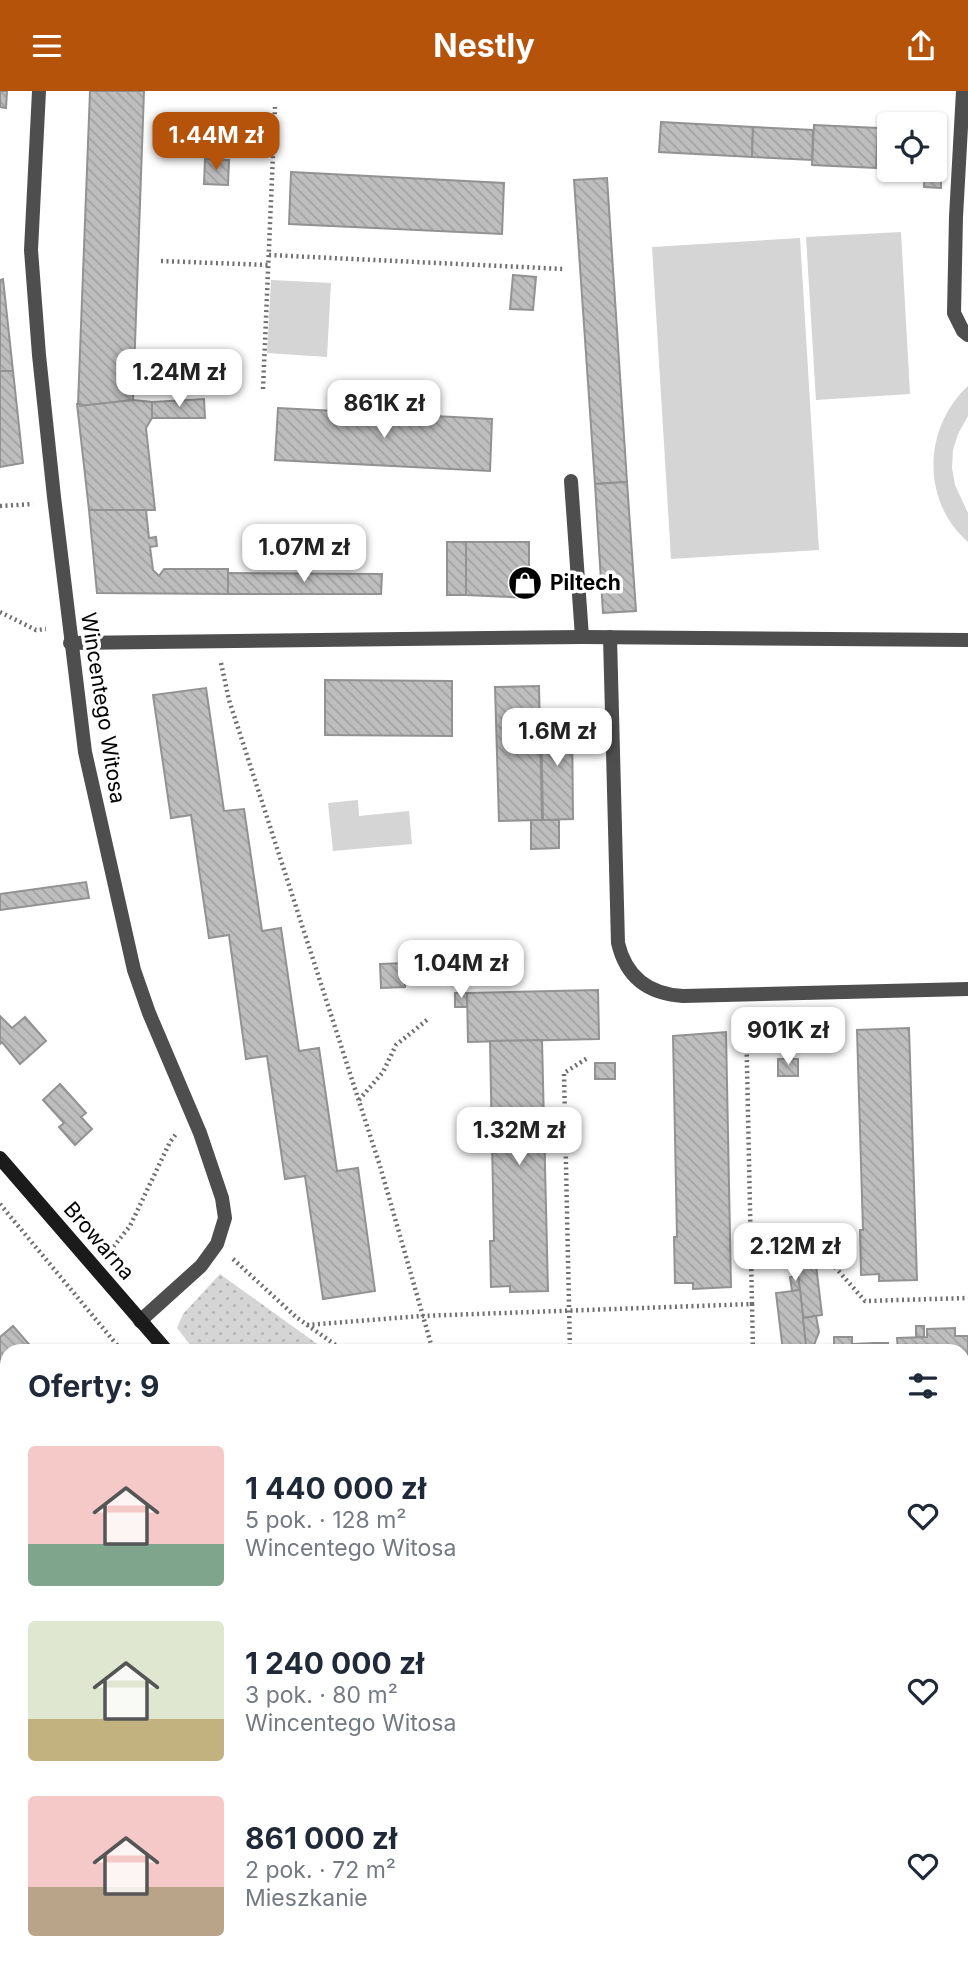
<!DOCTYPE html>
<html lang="pl">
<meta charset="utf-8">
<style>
body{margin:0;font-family:Inter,sans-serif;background:#f6f6f7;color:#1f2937;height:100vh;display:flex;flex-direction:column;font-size:26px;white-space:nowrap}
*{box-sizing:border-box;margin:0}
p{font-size:23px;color:#747a83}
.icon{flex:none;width:38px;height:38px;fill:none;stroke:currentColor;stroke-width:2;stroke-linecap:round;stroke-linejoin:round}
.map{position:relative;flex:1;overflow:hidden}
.details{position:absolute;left:0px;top:1253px;width:970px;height:625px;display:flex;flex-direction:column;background:#fff;border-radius:21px 21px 0 0;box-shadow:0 2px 5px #0004}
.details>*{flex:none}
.tools{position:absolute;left:877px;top:21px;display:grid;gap:14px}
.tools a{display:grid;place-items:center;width:70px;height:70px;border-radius:7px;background:#fff;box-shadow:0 2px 5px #0004;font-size:35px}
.price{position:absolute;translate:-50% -60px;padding:0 16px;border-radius:14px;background:#fff;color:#222;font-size:23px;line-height:46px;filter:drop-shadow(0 2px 4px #0008)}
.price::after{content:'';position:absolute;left:50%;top:42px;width:21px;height:16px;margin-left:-10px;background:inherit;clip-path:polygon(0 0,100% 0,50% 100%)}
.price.active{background:#b45309;color:#fff}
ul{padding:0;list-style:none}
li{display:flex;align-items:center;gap:21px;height:175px;padding:0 28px}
li span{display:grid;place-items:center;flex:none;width:196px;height:140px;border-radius:7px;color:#555}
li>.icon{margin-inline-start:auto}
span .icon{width:84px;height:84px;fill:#fffc;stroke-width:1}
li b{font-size:30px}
h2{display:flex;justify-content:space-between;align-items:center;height:84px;padding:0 28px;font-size:30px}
header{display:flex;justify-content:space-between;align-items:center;height:91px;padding:0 28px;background:#b45309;color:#fff;font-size:32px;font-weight:700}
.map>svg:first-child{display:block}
</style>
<header><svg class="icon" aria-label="menu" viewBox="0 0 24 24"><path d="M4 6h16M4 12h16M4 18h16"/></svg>Nestly<svg class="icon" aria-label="share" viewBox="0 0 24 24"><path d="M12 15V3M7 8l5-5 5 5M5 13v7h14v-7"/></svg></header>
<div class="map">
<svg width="968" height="1877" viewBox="0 0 968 1877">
<defs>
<pattern id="grass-dots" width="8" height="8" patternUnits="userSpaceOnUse" patternTransform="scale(1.75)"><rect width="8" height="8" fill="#d5d5d5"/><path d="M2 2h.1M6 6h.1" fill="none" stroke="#b5b5b5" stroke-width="1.8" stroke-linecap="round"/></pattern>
<pattern id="water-rules" width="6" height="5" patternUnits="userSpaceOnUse" patternTransform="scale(1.75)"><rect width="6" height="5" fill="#9c9c9c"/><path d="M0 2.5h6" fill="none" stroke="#7d7d7d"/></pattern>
<pattern id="building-back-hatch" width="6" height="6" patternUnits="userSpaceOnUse" patternTransform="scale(1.75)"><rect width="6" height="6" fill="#bebebe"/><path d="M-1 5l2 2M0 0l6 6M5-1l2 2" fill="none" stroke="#a2a2a2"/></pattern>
</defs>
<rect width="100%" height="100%" fill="#fff"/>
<path fill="url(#grass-dots)" d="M 220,1183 L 327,1260 L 195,1260 L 177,1237 L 183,1223 Z"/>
<g fill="#d5d5d5">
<path d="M 901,141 L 910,303 L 816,309 L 806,146 Z"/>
<path d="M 800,147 L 819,459 L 671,468 L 652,156 Z"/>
<path d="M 271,189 L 331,192 L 327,266 L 267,262 Z"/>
<path d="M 968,295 L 968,325 L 958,343 L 953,359 L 952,377 L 955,394 L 968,422 L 968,451 C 921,410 923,337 968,295 Z"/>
<path d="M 358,709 L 359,725 L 409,720 L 412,753 L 333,760 L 328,712 Z"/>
</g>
<path fill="url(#water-rules)" d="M 0,1761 L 7,1768 L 7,1871 L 98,1871 L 103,1877 L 0,1877 Z"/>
<g fill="url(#building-back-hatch)" stroke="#929292" stroke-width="2">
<path d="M 0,0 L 7,0 L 6,17 L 0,16 Z"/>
<path d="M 90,0 L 144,0 L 133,309 L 80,315 L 78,313 Z"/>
<path d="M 661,31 L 753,36 L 752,66 L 659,61 Z"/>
<path d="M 814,34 L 878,37 L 876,77 L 812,74 Z"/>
<path d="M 753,36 L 813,39 L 812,69 L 752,66 Z"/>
<path d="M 878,41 L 889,42 L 889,72 L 877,72 Z"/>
<path d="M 205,68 L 229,69 L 228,94 L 204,93 Z"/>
<path d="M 934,71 L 941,71 L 941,97 L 924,96 L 925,79 L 934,79 Z"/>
<path d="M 291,81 L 504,92 L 502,143 L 289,133 Z"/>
<path d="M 607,87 L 627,391 L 595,393 L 574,89 Z"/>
<path d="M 513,184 L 536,186 L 533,219 L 510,218 Z"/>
<path d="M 3,188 L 13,280 L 0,280 L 0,189 Z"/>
<path d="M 0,280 L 13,280 L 23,372 L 0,376 Z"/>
<path d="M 204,308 L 205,327 L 152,327 L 152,311 Z"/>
<path d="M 133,309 L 152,311 L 152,327 L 146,337 L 155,419 L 89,419 L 77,313 L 80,313 L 80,315 Z"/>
<path d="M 278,317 L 492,328 L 490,380 L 275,369 Z"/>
<path d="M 627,391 L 636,520 L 603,522 L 595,393 Z"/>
<path d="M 89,419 L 146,419 L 149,447 L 156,446 L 157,455 L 150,456 L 153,479 L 159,485 L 164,478 L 228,478 L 228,503 L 97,502 Z"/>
<rect x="447" y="451" width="19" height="53"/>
<path d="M 466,451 L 529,451 L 529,507 L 466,504 Z"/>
<path d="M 228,482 L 382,483 L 381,503 L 228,503 Z"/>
<path d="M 325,589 L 452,590 L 452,645 L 325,644 Z"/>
<path d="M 539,595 L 542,729 L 499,730 L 495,596 Z"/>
<path d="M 206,597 L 224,720 L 244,718 L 262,840 L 281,837 L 299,960 L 319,957 L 337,1080 L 358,1077 L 375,1200 L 323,1208 L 305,1085 L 285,1088 L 267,965 L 246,968 L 229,844 L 209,847 L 191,724 L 171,727 L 153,604 Z"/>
<path d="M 572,626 L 573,728 L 543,729 L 541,627 Z"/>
<path d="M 531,729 L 559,729 L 559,757 L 531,758 Z"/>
<path d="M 86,791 L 89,807 L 0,819 L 0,803 Z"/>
<path d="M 405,872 L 405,896 L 381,897 L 380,873 Z"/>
<path d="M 598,899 L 599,948 L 468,951 L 467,902 Z"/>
<rect x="455" y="902" width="12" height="14"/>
<path d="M 0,925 L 12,937 L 25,926 L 46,950 L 20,973 L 2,951 L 0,953 Z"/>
<path d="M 909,937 L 917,1189 L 879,1190 L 879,1183 L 861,1184 L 860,1139 L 863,1139 L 857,939 Z"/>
<path d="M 726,941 L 731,1196 L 693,1198 L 693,1192 L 675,1192 L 674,1146 L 677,1146 L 673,945 Z"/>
<path d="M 542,949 L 548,1200 L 510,1201 L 510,1195 L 491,1196 L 490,1150 L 494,1150 L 490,950 Z"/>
<rect x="778" y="968" width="20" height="17"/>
<rect x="595" y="972" width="20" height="16"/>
<path d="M 60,993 L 86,1022 L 81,1026 L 92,1038 L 75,1054 L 59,1036 L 64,1032 L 43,1009 Z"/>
<path d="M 816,1174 L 822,1224 L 803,1227 L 797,1175 Z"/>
<path d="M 798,1185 L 800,1199 L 792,1200 L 790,1186 Z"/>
<path d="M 800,1199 L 807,1260 L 783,1260 L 776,1202 Z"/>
<path d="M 816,1225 L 819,1241 L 814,1254 L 806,1255 L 803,1227 Z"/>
<path d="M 13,1235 L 35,1260 L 7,1260 L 7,1326 L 0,1318 L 0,1246 Z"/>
<rect x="916" y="1235" width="8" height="11"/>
<path d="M 955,1237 L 955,1245 L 968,1245 L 968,1303 L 962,1304 L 962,1260 L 898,1260 L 897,1247 L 927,1246 L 927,1238 Z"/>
<path d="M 834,1246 L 852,1246 L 852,1253 L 874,1252 L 874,1260 L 807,1260 L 806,1255 L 834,1254 Z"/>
<rect x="874" y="1252" width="14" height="8"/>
<path d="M 6,1324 L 7,1347 L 4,1350 L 0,1345 L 0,1329 Z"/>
<rect x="962" y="1369" width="6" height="53"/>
<path d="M 0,1480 L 7,1480 L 7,1552 L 0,1551 Z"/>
<rect x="962" y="1550" width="6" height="24"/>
<rect x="962" y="1583" width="6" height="25"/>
<path d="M 962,1717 L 968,1717 L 968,1767 L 962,1768 Z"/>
<path d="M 417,1871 L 464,1871 L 467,1877 L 420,1877 Z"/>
</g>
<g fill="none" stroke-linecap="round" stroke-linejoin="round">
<g stroke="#707070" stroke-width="4.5" stroke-dasharray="2 3.5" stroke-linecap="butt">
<path d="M 269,164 L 564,178"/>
<path d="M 161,170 L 268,174"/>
<path d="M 263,298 L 275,16"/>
<path d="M 0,415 L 33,413"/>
<path d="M 0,521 L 36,539 L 46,538"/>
<path d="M 221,572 L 229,609 L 380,1075 L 433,1260"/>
<path d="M 359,1009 L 383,981 L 396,954 L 427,929"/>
<path d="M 0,1113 L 122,1260"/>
<path d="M 110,1160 L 130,1135 L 170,1051 L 176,1043"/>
<path d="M 233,1168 L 296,1226 L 344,1260"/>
<path d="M 751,1171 L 827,1167 L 865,1210 L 968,1207"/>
<path d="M 752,1213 L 753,1260"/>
<path d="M 307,1234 L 421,1225 L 752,1213 L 746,927"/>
<path d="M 570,1260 L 564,982 L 589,966"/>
<path d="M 962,1618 L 968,1618"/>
<path d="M 962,1693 L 968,1693"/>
<path d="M 962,1862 L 968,1862"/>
<path d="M 650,1871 L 652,1877"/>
<path d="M 737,1873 L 785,1871"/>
</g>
<g stroke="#4e4e4e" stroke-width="14">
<path d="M 963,0 L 956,126 L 954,222 L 963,240 L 968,244"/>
<path d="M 571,390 L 582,546"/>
<path d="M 610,546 L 618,852 C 626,886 648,903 683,905 L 968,898"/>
<path d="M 70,552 L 582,546 L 968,549"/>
</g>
<g stroke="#4e4e4e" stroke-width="14">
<path d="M 39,0 L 31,159 L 39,264 L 54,406 L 85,661 L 134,879 L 149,922 L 200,1042 L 222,1107 L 225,1127 L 217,1153 L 201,1175 L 140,1230"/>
<path d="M 962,1333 L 968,1332"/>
<path d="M 0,1726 L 7,1733"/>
<path d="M 134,1871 L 138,1877"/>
</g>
<g stroke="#1b1b1b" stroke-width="14">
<path d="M 0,1067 L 167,1260"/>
<path d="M 683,1871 L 686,1877"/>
</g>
</g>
<defs>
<g id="shop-disc" transform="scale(1.75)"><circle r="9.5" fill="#000" stroke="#fff"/><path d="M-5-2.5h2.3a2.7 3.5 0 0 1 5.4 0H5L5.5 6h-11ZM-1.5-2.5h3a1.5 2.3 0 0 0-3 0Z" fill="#fff"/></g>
</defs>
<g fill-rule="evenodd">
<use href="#shop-disc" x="525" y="492"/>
</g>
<g text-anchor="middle" stroke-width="7" stroke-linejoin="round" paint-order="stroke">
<g font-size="21" font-weight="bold" fill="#000" stroke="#fff" text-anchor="start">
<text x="550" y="499">Piltech</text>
</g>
<g font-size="21" fill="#000" stroke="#fff">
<text transform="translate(103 617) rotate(81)" y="7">Wincentego Witosa</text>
<text transform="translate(99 1150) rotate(49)" y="7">Browarna</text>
</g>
</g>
</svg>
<div class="tools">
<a><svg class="icon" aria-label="locate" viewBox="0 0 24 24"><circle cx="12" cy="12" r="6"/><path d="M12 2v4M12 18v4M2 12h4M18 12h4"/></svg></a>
</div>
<b class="price active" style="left:216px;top:81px">1.44M zł</b>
<b class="price" style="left:179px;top:318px">1.24M zł</b>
<b class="price" style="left:384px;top:349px">861K zł</b>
<b class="price" style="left:304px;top:493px">1.07M zł</b>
<b class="price" style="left:557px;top:677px">1.6M zł</b>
<b class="price" style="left:461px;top:909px">1.04M zł</b>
<b class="price" style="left:788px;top:976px">901K zł</b>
<b class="price" style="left:519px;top:1076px">1.32M zł</b>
<b class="price" style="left:795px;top:1192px">2.12M zł</b>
<section class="details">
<h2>Oferty: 9<svg class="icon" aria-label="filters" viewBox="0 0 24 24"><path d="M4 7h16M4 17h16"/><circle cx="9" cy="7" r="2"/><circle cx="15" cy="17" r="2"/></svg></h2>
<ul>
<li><span style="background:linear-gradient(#f6c9c9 70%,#7fa58c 0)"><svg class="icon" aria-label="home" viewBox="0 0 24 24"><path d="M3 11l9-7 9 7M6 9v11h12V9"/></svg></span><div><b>1 440 000 zł</b><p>5 pok. · 128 m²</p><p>Wincentego Witosa</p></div><svg class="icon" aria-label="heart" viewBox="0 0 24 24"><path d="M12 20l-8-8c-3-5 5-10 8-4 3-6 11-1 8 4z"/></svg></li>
<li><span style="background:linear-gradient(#dfe7d0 70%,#c2b280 0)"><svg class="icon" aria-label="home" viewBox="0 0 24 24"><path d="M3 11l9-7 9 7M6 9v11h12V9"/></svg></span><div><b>1 240 000 zł</b><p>3 pok. · 80 m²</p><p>Wincentego Witosa</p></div><svg class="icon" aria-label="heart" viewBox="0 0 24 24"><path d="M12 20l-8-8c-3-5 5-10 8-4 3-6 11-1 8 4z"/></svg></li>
<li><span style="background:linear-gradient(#f6c9c9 65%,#b9a48a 0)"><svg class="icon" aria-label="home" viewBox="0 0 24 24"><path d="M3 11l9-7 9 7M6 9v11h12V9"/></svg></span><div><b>861 000 zł</b><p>2 pok. · 72 m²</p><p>Mieszkanie</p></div><svg class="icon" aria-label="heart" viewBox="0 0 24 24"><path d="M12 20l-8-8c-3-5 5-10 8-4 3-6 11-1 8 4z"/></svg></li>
</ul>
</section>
</div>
